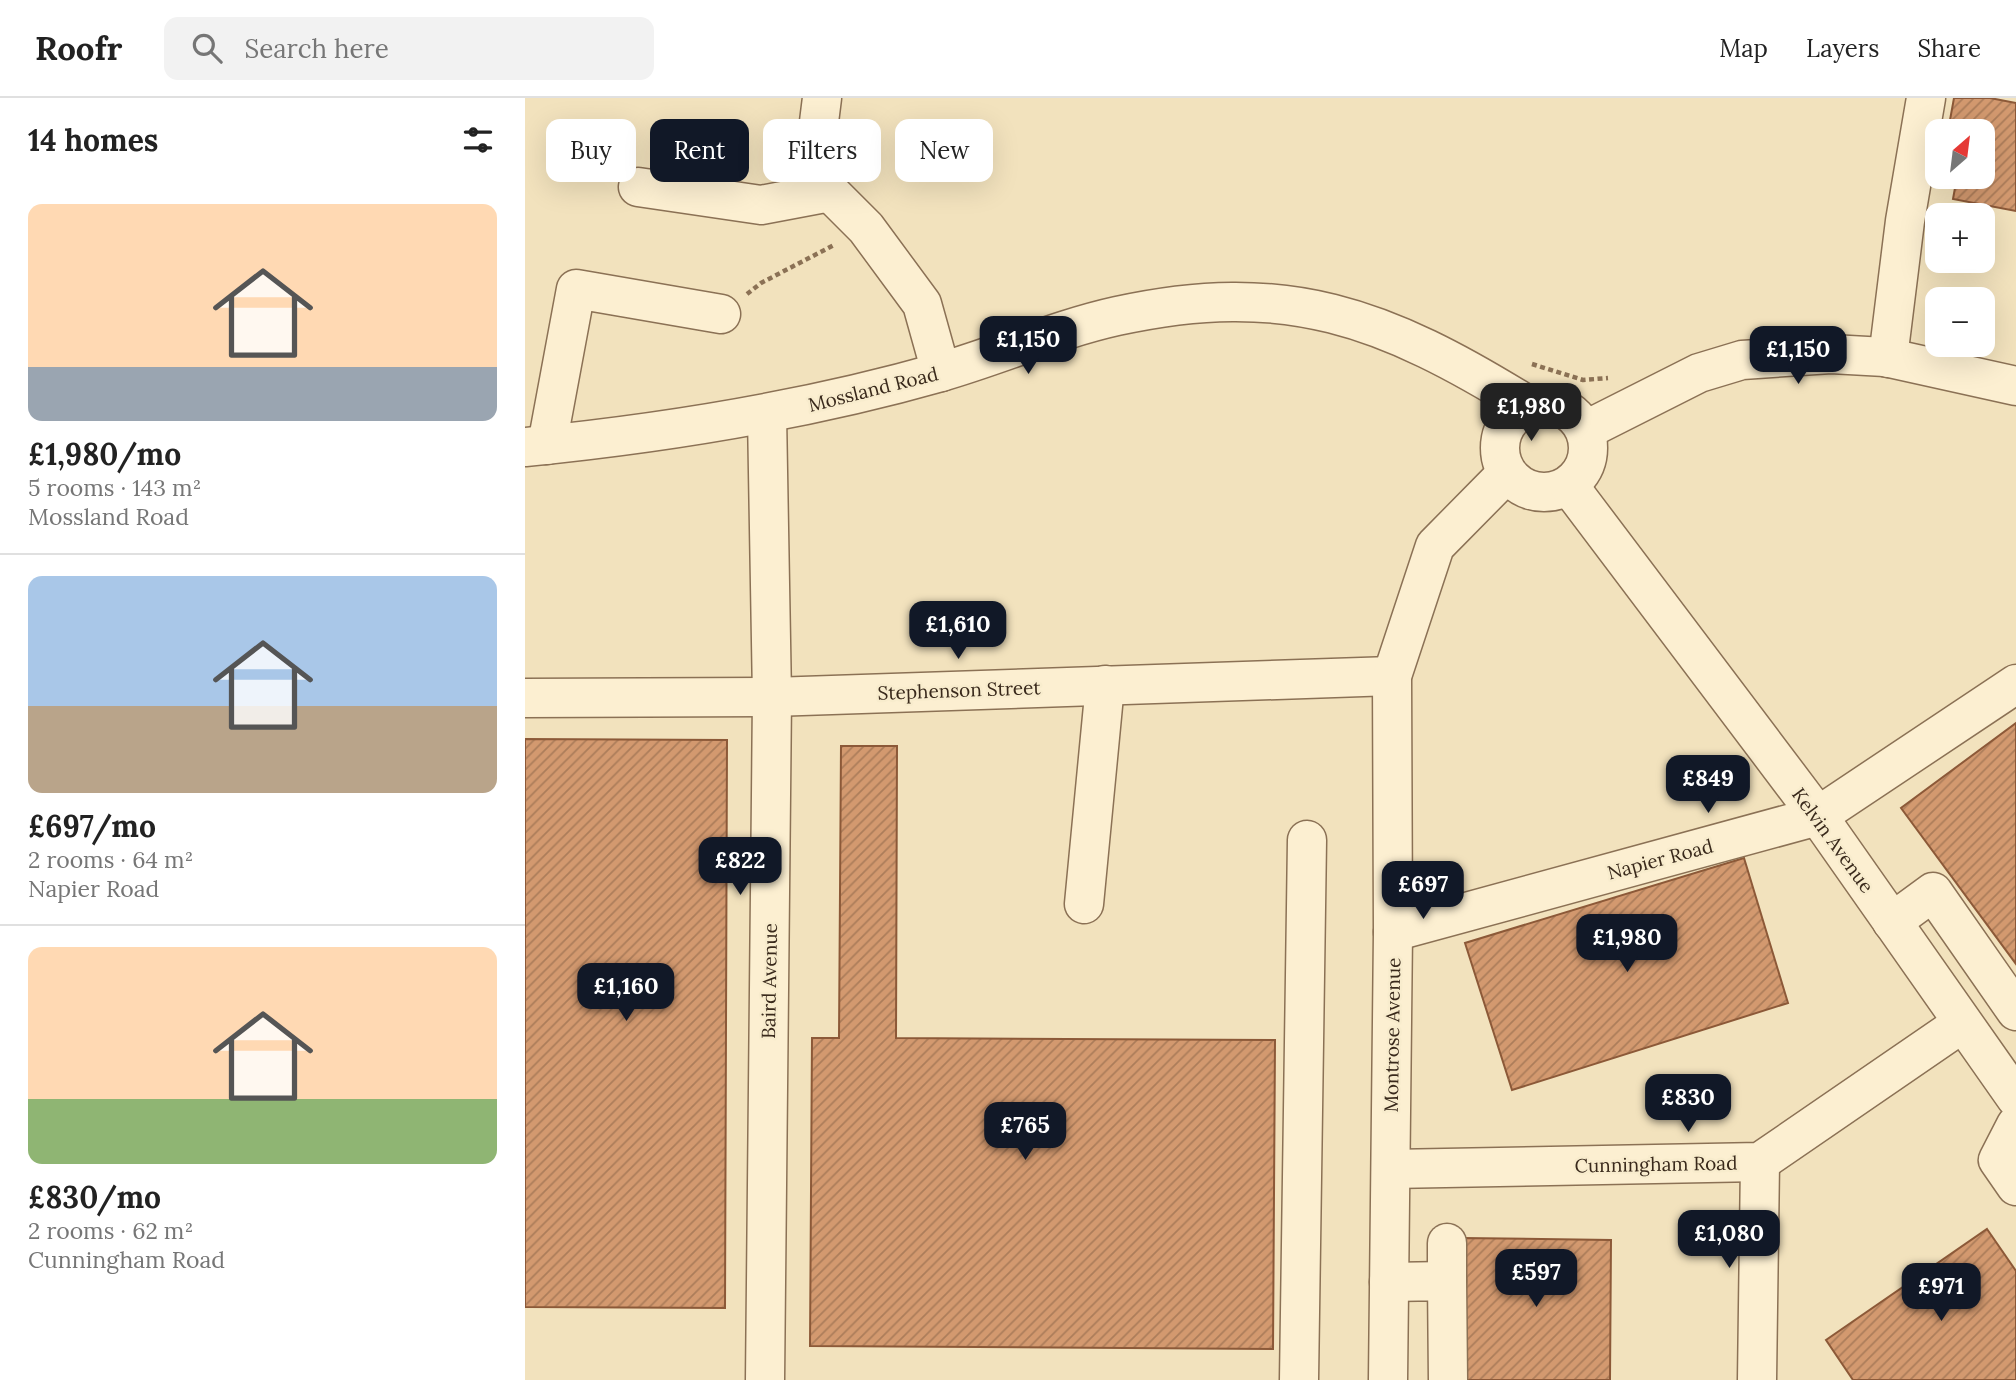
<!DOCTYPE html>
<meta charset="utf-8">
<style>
body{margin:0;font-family:Lora,serif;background:#f2f2f2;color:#222;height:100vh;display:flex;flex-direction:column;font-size:26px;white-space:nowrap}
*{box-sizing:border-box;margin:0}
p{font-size:23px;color:#767676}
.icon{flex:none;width:38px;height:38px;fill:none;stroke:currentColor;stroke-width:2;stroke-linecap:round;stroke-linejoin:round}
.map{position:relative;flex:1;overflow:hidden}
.panel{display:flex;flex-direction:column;background:#fff;width:525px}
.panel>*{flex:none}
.banner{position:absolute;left:21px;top:21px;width:665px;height:63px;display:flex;gap:14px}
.needle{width:46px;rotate:28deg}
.tools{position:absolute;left:1400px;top:21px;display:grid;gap:14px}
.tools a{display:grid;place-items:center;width:70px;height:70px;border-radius:14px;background:#fff;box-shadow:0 7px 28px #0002;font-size:35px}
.price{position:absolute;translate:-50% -60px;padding:0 16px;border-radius:14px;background:#111827;color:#fff;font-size:23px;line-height:46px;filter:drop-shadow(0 2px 4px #0008)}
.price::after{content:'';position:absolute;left:50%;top:42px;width:21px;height:16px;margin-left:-10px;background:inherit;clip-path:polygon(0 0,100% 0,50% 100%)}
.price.current{background:#222;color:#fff}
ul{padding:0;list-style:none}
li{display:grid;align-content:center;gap:14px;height:371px;padding:0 28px}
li+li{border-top:2px solid #e0e0e0}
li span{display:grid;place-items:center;height:217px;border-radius:14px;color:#555}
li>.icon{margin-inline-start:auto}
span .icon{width:126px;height:126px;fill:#fffc;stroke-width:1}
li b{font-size:30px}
h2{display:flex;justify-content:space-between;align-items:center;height:84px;padding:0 28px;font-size:30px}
.tag{padding:0 24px;border-radius:14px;background:#fff;box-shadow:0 7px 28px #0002;font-size:24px;line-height:63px}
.tag.current{background:#111827;color:#fff}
header{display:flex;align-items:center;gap:42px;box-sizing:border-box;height:98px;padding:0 35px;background:#fff;border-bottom:2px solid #e0e0e0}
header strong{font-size:33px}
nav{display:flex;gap:38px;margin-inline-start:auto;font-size:24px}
.search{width:490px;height:63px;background:#f2f2f2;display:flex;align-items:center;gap:18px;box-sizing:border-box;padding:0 24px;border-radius:14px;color:#767676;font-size:26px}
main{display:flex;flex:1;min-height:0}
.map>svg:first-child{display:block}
</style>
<header>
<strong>Roofr</strong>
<div class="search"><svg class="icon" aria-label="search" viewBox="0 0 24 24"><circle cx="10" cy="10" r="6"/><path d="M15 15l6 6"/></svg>Search here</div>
<nav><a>Map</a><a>Layers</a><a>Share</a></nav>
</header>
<main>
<section class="panel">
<h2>14 homes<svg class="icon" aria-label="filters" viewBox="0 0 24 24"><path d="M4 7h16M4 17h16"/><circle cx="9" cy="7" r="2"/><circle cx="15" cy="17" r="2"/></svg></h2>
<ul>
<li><span style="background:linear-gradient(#ffd9b3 75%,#9aa5b1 0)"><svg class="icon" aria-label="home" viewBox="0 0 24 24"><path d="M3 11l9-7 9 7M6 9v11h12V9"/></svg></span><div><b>£1,980/mo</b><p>5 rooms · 143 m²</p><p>Mossland Road</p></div></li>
<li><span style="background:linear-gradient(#a9c7e8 60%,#b9a48a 0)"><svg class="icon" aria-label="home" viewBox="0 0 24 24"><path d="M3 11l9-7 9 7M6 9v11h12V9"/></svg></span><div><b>£697/mo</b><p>2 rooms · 64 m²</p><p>Napier Road</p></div></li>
<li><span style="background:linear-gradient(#ffd9b3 70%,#8fb573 0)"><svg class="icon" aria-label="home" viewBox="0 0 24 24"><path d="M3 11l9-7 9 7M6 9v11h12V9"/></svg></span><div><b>£830/mo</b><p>2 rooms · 62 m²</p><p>Cunningham Road</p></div></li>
</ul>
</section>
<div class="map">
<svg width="1491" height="1282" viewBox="0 0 1491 1282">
<defs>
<pattern id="building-hatch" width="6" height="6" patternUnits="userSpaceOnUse" patternTransform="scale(1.75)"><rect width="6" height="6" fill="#d3996f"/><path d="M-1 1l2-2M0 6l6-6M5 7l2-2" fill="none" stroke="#ac7d5a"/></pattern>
</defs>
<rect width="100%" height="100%" fill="#f2e2bd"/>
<g fill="url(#building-hatch)" stroke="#8c5938" stroke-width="2">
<path d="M 1429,0 L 1465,0 L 1491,5 L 1491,113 L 1428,101 L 1432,79 L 1458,79 L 1458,33 L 1423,33 Z"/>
<path d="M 1491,625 L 1491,866 L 1376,710 Z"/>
<path d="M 0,641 L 202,642 L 200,1210 L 0,1209 Z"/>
<path d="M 316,648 L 372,648 L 371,940 L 750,942 L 748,1251 L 285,1248 L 287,940 L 314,940 Z"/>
<path d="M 1219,760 L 1263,905 L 987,992 L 940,845 Z"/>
<path d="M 1462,1131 L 1491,1173 L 1491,1282 L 1328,1282 L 1301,1242 Z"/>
<path d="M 937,1140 L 1086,1142 L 1085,1282 L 936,1282 Z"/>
</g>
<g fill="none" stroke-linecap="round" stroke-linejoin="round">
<g stroke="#8b7155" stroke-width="41">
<g id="minor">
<path d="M 297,0 L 291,48 L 305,94 L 341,130 L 397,206 L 416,274"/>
<path d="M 113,89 L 236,107 L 305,94"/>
<path d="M 1363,260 L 1380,123 L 1401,0"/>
<circle cx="1019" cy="350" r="44"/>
<path d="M 1061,332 L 1174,275 L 1217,262 L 1306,256 L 1360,259 L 1491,288"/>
<path d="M 22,347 L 51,191 L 196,216"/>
<path d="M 0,349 C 141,335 279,313 416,274 C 475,257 533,231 592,218 C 761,181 860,219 1002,307"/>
<path d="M 1044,388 L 1293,718 L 1491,1000"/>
<path d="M 0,600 L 247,599 L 867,578"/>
<path d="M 559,806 L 580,587"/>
<path d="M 1367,824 L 1408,794 L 1491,913"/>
<path d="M 868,834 L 1293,718 L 1491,586"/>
<path d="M 1491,1027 L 1473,1062 L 1491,1088"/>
<path d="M 866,1071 L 1235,1064 L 1436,926"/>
<path d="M 922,1145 L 922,1183"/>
<path d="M 864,1184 L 922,1183 L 923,1282"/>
<path d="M 240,1282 L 247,599 L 242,317"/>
<path d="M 774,1282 L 782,742"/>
<path d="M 863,1282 L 868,834 L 867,578 L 910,448 L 981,376"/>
<path d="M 1232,1282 L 1235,1064"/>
</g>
</g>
<g stroke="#8b7155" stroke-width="4.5" stroke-dasharray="5 3.5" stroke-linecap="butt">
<path d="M 222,196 L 236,185 L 309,147"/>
<path d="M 1007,266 L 1058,282 L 1083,280"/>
</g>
<use href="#minor" stroke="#fcefd1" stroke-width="38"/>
</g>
<g text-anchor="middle" stroke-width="5" stroke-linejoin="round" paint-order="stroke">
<g font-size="19" fill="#39291b" stroke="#f8eccd">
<text transform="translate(348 291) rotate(-14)" y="7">Mossland Road</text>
<text transform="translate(434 592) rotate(-2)" y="7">Stephenson Street</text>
<text transform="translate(1308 742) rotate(54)" y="7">Kelvin Avenue</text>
<text transform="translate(1135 761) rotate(-15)" y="7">Napier Road</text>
<text transform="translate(244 883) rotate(-89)" y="7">Baird Avenue</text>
<text transform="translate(867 937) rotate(-89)" y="7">Montrose Avenue</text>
<text transform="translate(1131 1066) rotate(-1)" y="7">Cunningham Road</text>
</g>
</g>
</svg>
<div class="tools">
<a><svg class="needle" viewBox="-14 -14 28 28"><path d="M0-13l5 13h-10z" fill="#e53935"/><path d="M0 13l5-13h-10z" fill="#767676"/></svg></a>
<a>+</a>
<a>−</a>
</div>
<b class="price" style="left:503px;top:278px">£1,150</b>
<b class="price" style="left:1273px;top:288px">£1,150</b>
<b class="price current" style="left:1006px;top:345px">£1,980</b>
<b class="price" style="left:433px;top:563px">£1,610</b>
<b class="price" style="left:1183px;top:717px">£849</b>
<b class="price" style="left:215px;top:799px">£822</b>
<b class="price" style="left:898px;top:823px">£697</b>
<b class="price" style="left:1102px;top:876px">£1,980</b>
<b class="price" style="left:101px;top:925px">£1,160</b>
<b class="price" style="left:1163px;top:1036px">£830</b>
<b class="price" style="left:500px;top:1064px">£765</b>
<b class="price" style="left:1204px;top:1172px">£1,080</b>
<b class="price" style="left:1011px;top:1211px">£597</b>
<b class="price" style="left:1416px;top:1225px">£971</b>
<div class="banner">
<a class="tag">Buy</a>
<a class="tag current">Rent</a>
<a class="tag">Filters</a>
<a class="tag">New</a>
</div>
</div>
</main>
